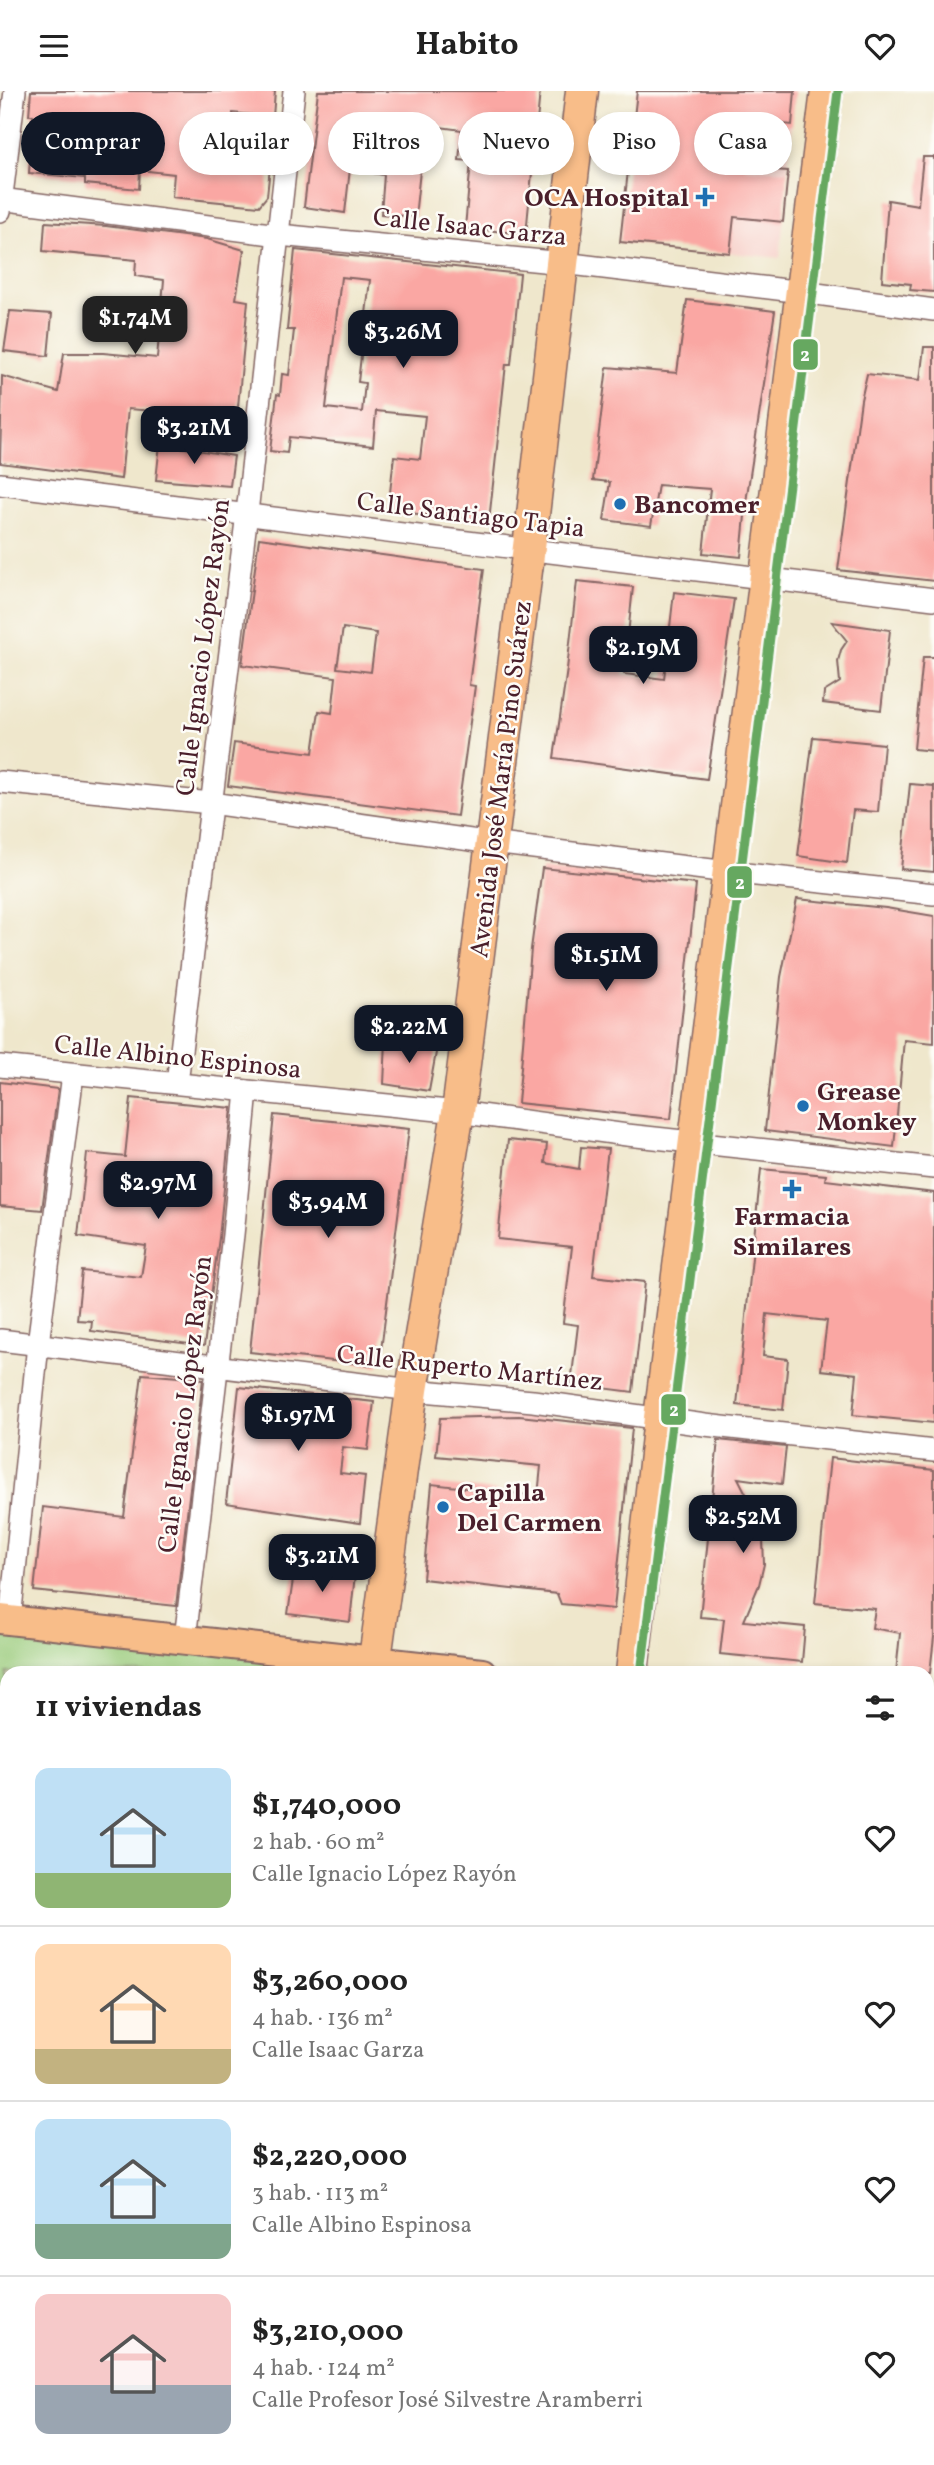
<!DOCTYPE html>
<html lang="es">
<meta charset="utf-8">
<style>
body{margin:0;font-family:Vollkorn,serif;background:#f6f6f6;color:#222;height:100vh;display:flex;flex-direction:column;font-size:26px;white-space:nowrap}
*{box-sizing:border-box;margin:0}
p{font-size:23px;color:#767676}
.icon{flex:none;width:38px;height:38px;fill:none;stroke:currentColor;stroke-width:2;stroke-linecap:round;stroke-linejoin:round}
.map{position:relative;flex:1;overflow:hidden}
.panel{position:absolute;left:0px;top:1575px;width:934px;height:800px;display:flex;flex-direction:column;background:#fff;border-radius:21px 21px 0 0;box-shadow:0 4px 10px #0003}
.panel>*{flex:none}
.top-card{position:absolute;left:21px;top:21px;width:892px;height:63px;display:flex;gap:14px}
.price{position:absolute;translate:-50% -60px;padding:0 16px;border-radius:14px;background:#111827;color:#fff;font-size:23px;line-height:46px;filter:drop-shadow(0 2px 4px #0008)}
.price::after{content:'';position:absolute;left:50%;top:42px;width:21px;height:16px;margin-left:-10px;background:inherit;clip-path:polygon(0 0,100% 0,50% 100%)}
.price.current{background:#222;color:#fff}
ul{padding:0;list-style:none}
li{display:flex;align-items:center;gap:21px;height:175px;padding:0 35px}
li+li{border-top:2px solid #e0e0e0}
li span{display:grid;place-items:center;flex:none;width:196px;height:140px;border-radius:14px;color:#555}
li>.icon{margin-inline-start:auto}
span .icon{width:84px;height:84px;fill:#fffc;stroke-width:1}
li b{font-size:30px}
h2{display:flex;justify-content:space-between;align-items:center;height:84px;padding:0 35px;font-size:30px}
.pill{padding:0 24px;border-radius:32px;background:#fff;box-shadow:0 4px 10px #0003;font-size:24px;line-height:63px}
.pill.current{background:#111827;color:#fff}
header{display:flex;justify-content:space-between;align-items:center;height:91px;padding:0 35px;background:#fff;font-size:32px;font-weight:700}
.map>svg:first-child{display:block}
</style>
<header><svg class="icon" aria-label="menu" viewBox="0 0 24 24"><path d="M4 6h16M4 12h16M4 18h16"/></svg>Habito<svg class="icon" aria-label="heart" viewBox="0 0 24 24"><path d="M12 20l-8-8c-3-5 5-10 8-4 3-6 11-1 8 4z"/></svg></header>
<div class="map">
<svg width="934" height="2374" viewBox="0 0 934 2374">
<rect width="100%" height="100%" fill="#fdfcf7"/>
<filter id="ink" filterUnits="userSpaceOnUse"><feTurbulence type="fractalNoise" baseFrequency=".0143" numOctaves="2"/><feDisplacementMap in="SourceGraphic" scale="14" xChannelSelector="R" yChannelSelector="G"/><feConvolveMatrix kernelMatrix="1 2 1 2 8 2 1 2 1" color-interpolation-filters="sRGB"/></filter>
<filter id="wash" filterUnits="userSpaceOnUse"><feTurbulence type="fractalNoise" baseFrequency=".00686" numOctaves="4" result="noise"/><feDisplacementMap in="SourceGraphic" scale="28" xChannelSelector="R" yChannelSelector="G"/><feGaussianBlur stdDeviation="1.57" result="paint"/><feColorMatrix in="noise" values="0 0 0 0 0 0 0 0 0 0 0 0 0 0 0 0 0 1.4 0 .05"/><feComposite in="paint" operator="in"/></filter>
<g filter="url(#wash)">
<rect width="100%" height="100%" fill="#efe7cc"/>
<g fill="#f7d0c9">
<path d="M 637,0 L 795,0 L 780,167 L 620,151 Z"/>
<path d="M 928,2205 L 934,2206 L 934,2374 L 874,2374 L 874,2368 L 928,2368 Z"/>
</g>
<path fill="#9acb7b" stroke="#727553" stroke-width="2" d="M 0,1534 L 331,1573 L 336,1582 L 7,1582 L 7,2056 L 0,2055 Z"/>
<g id="blocks">
<g fill="#faa7a3" fill-rule="evenodd">
<path d="M 31,0 L 275,0 L 273,26 L 233,22 L 233,55 L 272,57 L 267,105 L 259,115 L 172,106 L 174,83 L 140,79 L 139,98 L 85,93 L 85,87 L 29,82 L 33,24 L 29,24 Z"/>
<path d="M 318,0 L 540,0 L 526,143 L 465,137 L 471,70 L 459,69 L 462,39 L 425,34 L 415,126 L 381,123 L 384,84 L 350,78 L 345,122 L 304,116 Z"/>
<path d="M 637,0 L 795,0 L 792,34 L 749,29 L 745,77 L 788,80 L 783,131 L 734,126 L 730,162 L 620,151 Z"/>
<path d="M 923,66 L 934,66 L 934,201 L 910,199 L 911,193 L 882,190 L 888,109 L 918,114 Z"/>
<path d="M 45,131 L 106,135 L 207,148 L 244,159 L 236,208 L 248,210 L 237,326 L 128,318 L 121,388 L 0,372 L 2,285 L 58,301 L 64,262 L 103,262 L 157,267 L 164,189 L 135,185 L 136,169 L 43,160 Z"/>
<path d="M 295,159 L 520,183 L 511,273 L 506,273 L 489,430 L 388,420 L 394,365 L 420,368 L 425,325 L 376,320 L 373,355 L 289,346 L 287,362 L 270,360 L 277,303 L 280,304 L 282,283 L 289,284 L 294,239 L 287,239 ZM 341,186 L 370,189 L 358,291 L 365,292 L 362,321 L 326,317 Z"/>
<path d="M 687,209 L 775,220 L 747,404 L 741,466 L 703,462 L 710,398 L 658,394 L 651,435 L 604,429 L 610,391 L 593,389 L 607,276 L 677,282 Z"/>
<path d="M 10,220 L 52,223 L 48,265 L 4,260 Z"/>
<path d="M 924,256 L 934,256 L 934,490 L 838,479 L 861,309 L 867,283 L 920,289 Z"/>
<path d="M 160,353 L 234,365 L 230,395 L 156,389 Z"/>
<path d="M 259,447 L 484,478 L 469,594 L 475,595 L 457,725 L 228,695 L 234,652 L 313,662 L 319,620 L 332,622 L 336,586 L 242,574 ZM 343,537 L 376,542 L 371,581 L 337,577 Z"/>
<path d="M 577,490 L 633,496 L 624,583 L 664,588 L 674,501 L 734,508 L 707,688 L 554,667 L 567,578 Z"/>
<path d="M 832,531 L 890,539 L 881,619 L 823,612 L 824,601 L 840,591 L 838,570 L 841,559 L 847,550 Z"/>
<path d="M 923,566 L 934,566 L 934,660 L 914,658 Z"/>
<path d="M 813,646 L 884,653 L 878,721 L 853,719 L 847,772 L 798,765 Z"/>
<path d="M 910,693 L 934,695 L 934,781 L 901,778 Z"/>
<path d="M 542,777 L 696,793 L 671,1028 L 518,1012 L 531,858 Z"/>
<path d="M 797,808 L 886,817 L 934,825 L 934,952 L 904,949 L 894,1056 L 765,1040 L 781,886 Z"/>
<path d="M 386,950 L 437,956 L 429,1000 L 384,993 Z"/>
<path d="M 0,991 L 58,998 L 42,1119 L 0,1115 Z"/>
<path d="M 131,1007 L 232,1017 L 219,1147 L 204,1255 L 91,1240 L 92,1230 L 77,1229 L 82,1180 L 141,1186 L 146,1155 L 78,1145 L 87,1062 L 125,1066 Z"/>
<path d="M 274,1024 L 409,1038 L 379,1275 L 250,1261 Z"/>
<path d="M 508,1049 L 547,1053 L 545,1072 L 579,1078 L 581,1056 L 608,1058 L 593,1185 L 645,1191 L 633,1301 L 571,1293 L 578,1234 L 563,1232 L 572,1156 L 498,1148 Z"/>
<path d="M 761,1078 L 826,1084 L 825,1089 L 934,1102 L 934,1332 L 853,1324 L 857,1283 L 821,1279 L 827,1230 L 767,1223 L 763,1265 L 788,1268 L 783,1319 L 737,1314 Z"/>
<path d="M 142,1283 L 203,1288 L 176,1515 L 34,1500 L 43,1416 L 124,1426 Z"/>
<path d="M 239,1296 L 374,1311 L 368,1359 L 343,1356 L 340,1382 L 365,1385 L 360,1432 L 226,1412 Z"/>
<path d="M 519,1325 L 632,1337 L 614,1518 L 561,1513 L 557,1503 L 423,1488 L 432,1393 L 538,1405 L 541,1375 L 436,1365 L 440,1327 Z"/>
<path d="M 718,1349 L 786,1356 L 782,1393 L 738,1387 L 756,1422 L 763,1449 L 764,1473 L 759,1494 L 744,1530 L 805,1536 L 802,1571 L 720,1563 L 724,1528 L 700,1526 Z"/>
<path d="M 830,1367 L 934,1379 L 934,1546 L 930,1582 L 896,1582 L 900,1542 L 872,1537 L 875,1518 L 815,1512 Z"/>
<path d="M 295,1475 L 355,1483 L 350,1531 L 288,1523 Z"/>
</g>
</g>
</g>
<g filter="url(#ink)">
<use href="#blocks" fill-opacity="0" stroke="#846563" stroke-width="2"/>
<g fill="none" stroke-linecap="round" stroke-linejoin="round">
<g stroke="#846563" stroke-width="24">
<g id="minor">
<path d="M 0,108 L 279,144 L 563,172 L 802,201 L 934,219"/>
<path d="M 0,120 L 15,0"/>
<path d="M 0,393 C 312,430 622,472 934,508"/>
<path d="M 0,691 L 211,712 L 492,752 L 728,781 L 934,803"/>
<path d="M 0,975 L 458,1021 L 627,1044 L 934,1077"/>
<path d="M 177,992 L 247,422 L 294,0"/>
<path d="M 0,1249 L 412,1299 L 533,1310 L 705,1334 L 934,1360"/>
<path d="M 10,1529 L 38,1253 L 73,983"/>
<path d="M 185,1548 L 233,1144 L 247,1000"/>
<path d="M 928,1724 L 934,1666"/>
<path d="M 928,1911 L 934,1912"/>
<path d="M 0,2362 L 7,2363"/>
<path d="M 46,2368 L 99,2374"/>
<path d="M 857,2374 L 858,2368"/>
</g>
</g>
<g stroke="#846563" stroke-width="32">
<g id="major">
<path d="M 0,1528 L 482,1582"/>
<path d="M 928,1636 L 934,1637"/>
<path d="M 0,2077 L 7,2077"/>
<path d="M 928,2190 L 934,2191"/>
</g>
</g>
<g stroke="#846563" stroke-width="35">
<g id="highway">
<path d="M 373,1582 L 412,1299 L 458,1021 L 533,424 L 582,0"/>
<path d="M 632,1582 L 660,1327 L 827,0"/>
<path d="M 271,2374 L 272,2368"/>
<path d="M 528,2374 L 529,2368"/>
</g>
</g>
<use href="#minor" stroke="#fff" stroke-width="21"/>
<use href="#major" stroke="#f8bd89" stroke-width="28"/>
<use href="#highway" stroke="#f8bd89" stroke-width="32"/>
<g stroke="#fdfcf7" stroke-width="14">
<path id="metro-1" d="M 641,1582 L 838,0"/>
</g>
<use href="#metro-1" stroke="#66a860" stroke-width="9"/>
</g>
</g>
<g fill="#1f6fb2" stroke="#fdfcf7" stroke-width="2.5">
<path d="M701.5 95.5h7v7h7v7h-7v7h-7v-7h-7v-7h7z"/>
<circle cx="620" cy="413" r="7"/>
<circle cx="803" cy="1015" r="7"/>
<path d="M788.5 1087.5h7v7h7v7h-7v7h-7v-7h-7v-7h7z"/>
<circle cx="443" cy="1416" r="7"/>
</g>
<g text-anchor="middle" stroke-width="5" stroke-linejoin="round" paint-order="stroke">
<g font-size="26" font-weight="bold" fill="#4a1f2b" stroke="#fdfcf7" text-anchor="start">
<text x="689" y="115" text-anchor="end">OCA Hospital</text>
<text x="634" y="422">Bancomer</text>
<text x="817" y="1009">Grease<tspan x="817" dy="30">Monkey</tspan></text>
<text x="792" y="1134" text-anchor="middle">Farmacia<tspan x="792" dy="30">Similares</tspan></text>
<text x="457" y="1410">Capilla<tspan x="457" dy="30">Del Carmen</tspan></text>
</g>
<g font-size="26" fill="#4a1f2b" stroke="#fdfcf7">
<text transform="translate(470 135) rotate(6)" y="9">Calle Isaac Garza</text>
<text transform="translate(471 423) rotate(7)" y="9">Calle Santiago Tapia</text>
<text transform="translate(202 556) rotate(-83)" y="9">Calle Ignacio López Rayón</text>
<text transform="translate(500 688) rotate(-83)" y="9">Avenida José María Pino Suárez</text>
<text transform="translate(178 965) rotate(6)" y="9">Calle Albino Espinosa</text>
<text transform="translate(470 1276) rotate(6)" y="9">Calle Ruperto Martínez</text>
<text transform="translate(184 1313) rotate(-83)" y="9">Calle Ignacio López Rayón</text>
</g>
</g>
<g stroke="#fdfcf7" stroke-width="2.5">
<rect x="792" y="247" width="27" height="33" rx="7" fill="#66a860"/>
<rect x="726" y="774" width="27" height="34" rx="7" fill="#66a860"/>
<rect x="660" y="1302" width="27" height="33" rx="7" fill="#66a860"/>
</g>
<g font-size="19" text-anchor="middle" font-weight="bold" fill="#fff">
<text x="805" y="270">2</text>
<text x="740" y="798">2</text>
<text x="674" y="1325">2</text>
</g>
</svg>
<b class="price current" style="left:135px;top:265px">$1.74M</b>
<b class="price" style="left:403px;top:279px">$3.26M</b>
<b class="price" style="left:194px;top:375px">$3.21M</b>
<b class="price" style="left:643px;top:595px">$2.19M</b>
<b class="price" style="left:606px;top:902px">$1.51M</b>
<b class="price" style="left:409px;top:974px">$2.22M</b>
<b class="price" style="left:158px;top:1130px">$2.97M</b>
<b class="price" style="left:328px;top:1149px">$3.94M</b>
<b class="price" style="left:298px;top:1362px">$1.97M</b>
<b class="price" style="left:743px;top:1464px">$2.52M</b>
<b class="price" style="left:322px;top:1503px">$3.21M</b>
<div class="top-card">
<a class="pill current">Comprar</a>
<a class="pill">Alquilar</a>
<a class="pill">Filtros</a>
<a class="pill">Nuevo</a>
<a class="pill">Piso</a>
<a class="pill">Casa</a>
</div>
<section class="panel">
<h2>11 viviendas<svg class="icon" aria-label="filters" viewBox="0 0 24 24"><path d="M4 7h16M4 17h16"/><circle cx="9" cy="7" r="2"/><circle cx="15" cy="17" r="2"/></svg></h2>
<ul>
<li><span style="background:linear-gradient(#bfe0f5 75%,#8fb573 0)"><svg class="icon" aria-label="home" viewBox="0 0 24 24"><path d="M3 11l9-7 9 7M6 9v11h12V9"/></svg></span><div><b>$1,740,000</b><p>2 hab. · 60 m²</p><p>Calle Ignacio López Rayón</p></div><svg class="icon" aria-label="heart" viewBox="0 0 24 24"><path d="M12 20l-8-8c-3-5 5-10 8-4 3-6 11-1 8 4z"/></svg></li>
<li><span style="background:linear-gradient(#ffd9b3 75%,#c2b280 0)"><svg class="icon" aria-label="home" viewBox="0 0 24 24"><path d="M3 11l9-7 9 7M6 9v11h12V9"/></svg></span><div><b>$3,260,000</b><p>4 hab. · 136 m²</p><p>Calle Isaac Garza</p></div><svg class="icon" aria-label="heart" viewBox="0 0 24 24"><path d="M12 20l-8-8c-3-5 5-10 8-4 3-6 11-1 8 4z"/></svg></li>
<li><span style="background:linear-gradient(#bfe0f5 75%,#7fa58c 0)"><svg class="icon" aria-label="home" viewBox="0 0 24 24"><path d="M3 11l9-7 9 7M6 9v11h12V9"/></svg></span><div><b>$2,220,000</b><p>3 hab. · 113 m²</p><p>Calle Albino Espinosa</p></div><svg class="icon" aria-label="heart" viewBox="0 0 24 24"><path d="M12 20l-8-8c-3-5 5-10 8-4 3-6 11-1 8 4z"/></svg></li>
<li><span style="background:linear-gradient(#f6c9c9 65%,#9aa5b1 0)"><svg class="icon" aria-label="home" viewBox="0 0 24 24"><path d="M3 11l9-7 9 7M6 9v11h12V9"/></svg></span><div><b>$3,210,000</b><p>4 hab. · 124 m²</p><p>Calle Profesor José Silvestre Aramberri</p></div><svg class="icon" aria-label="heart" viewBox="0 0 24 24"><path d="M12 20l-8-8c-3-5 5-10 8-4 3-6 11-1 8 4z"/></svg></li>
</ul>
</section>
</div>
